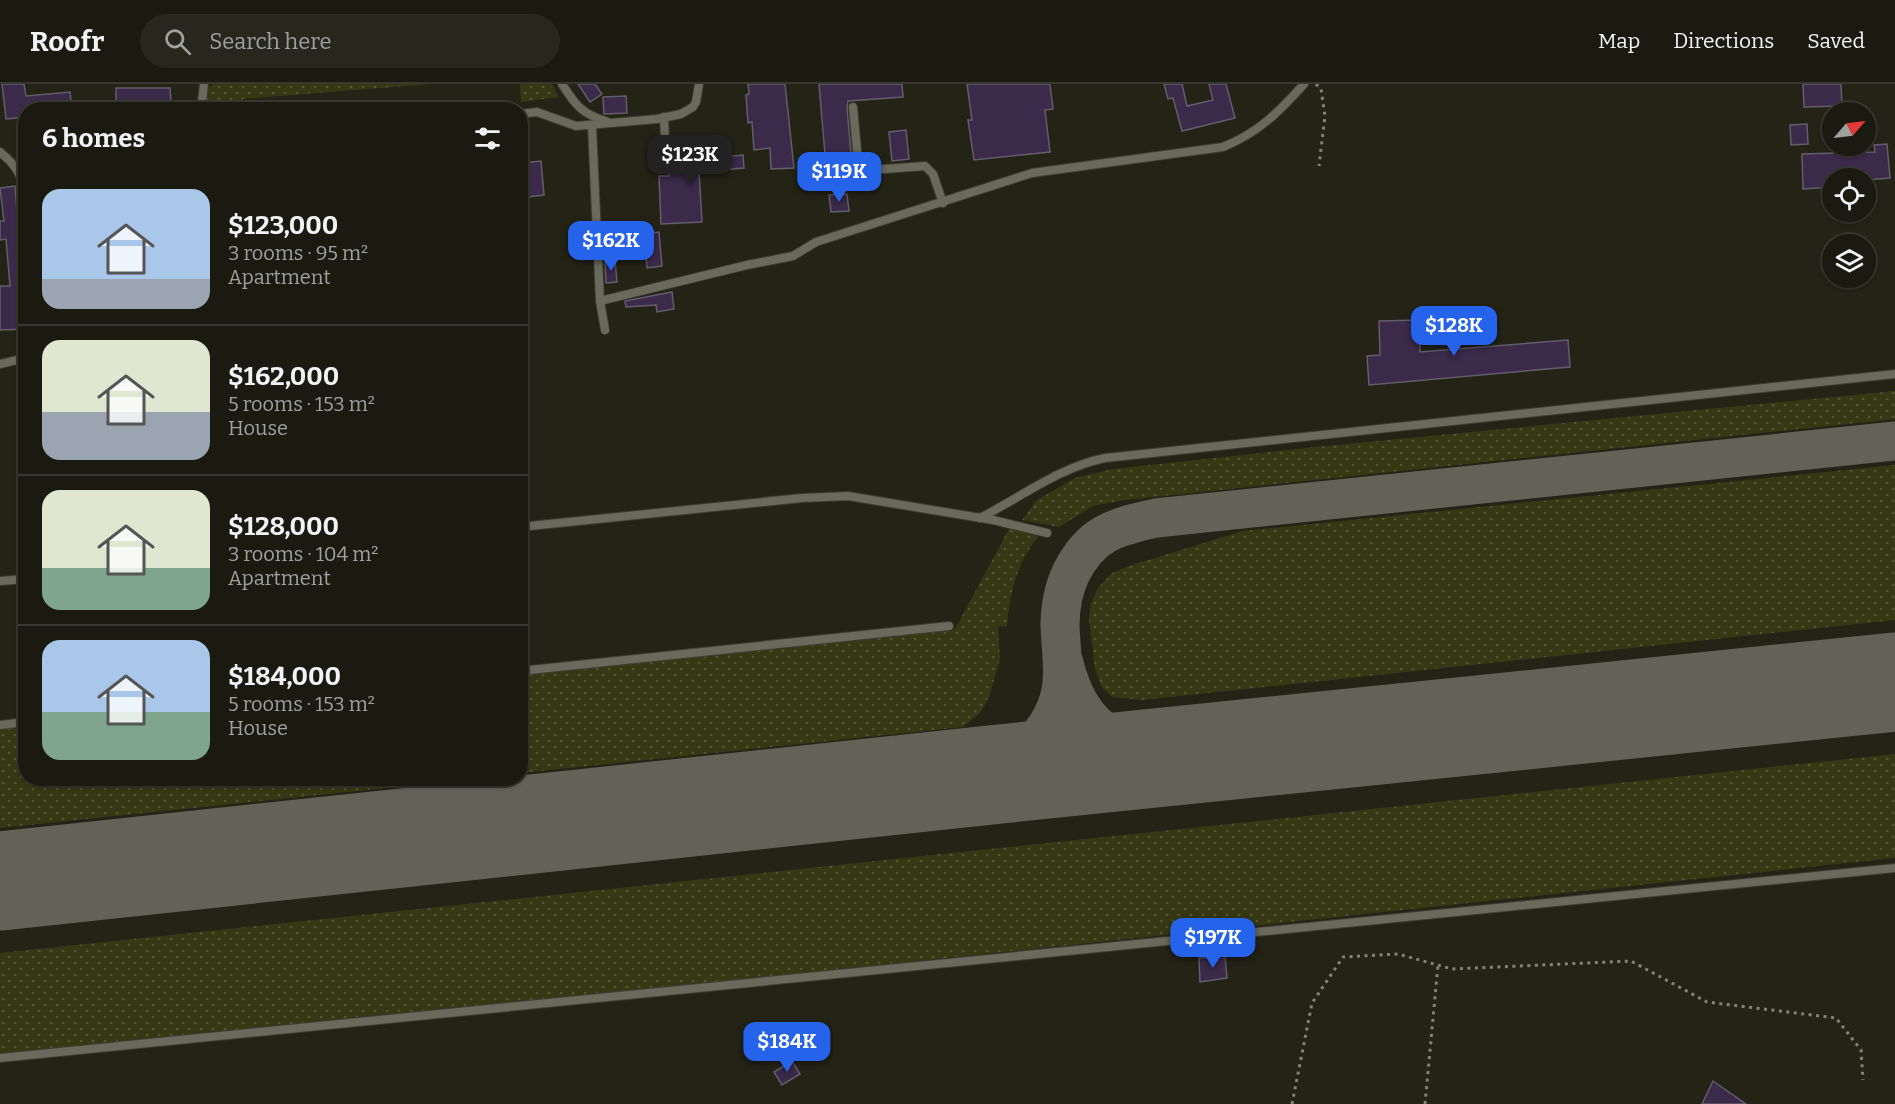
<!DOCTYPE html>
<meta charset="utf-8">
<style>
body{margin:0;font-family:Bitter,serif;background:#27271e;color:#f1f3f6;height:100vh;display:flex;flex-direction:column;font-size:22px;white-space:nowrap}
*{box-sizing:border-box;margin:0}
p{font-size:20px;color:#9fa19f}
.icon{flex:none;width:33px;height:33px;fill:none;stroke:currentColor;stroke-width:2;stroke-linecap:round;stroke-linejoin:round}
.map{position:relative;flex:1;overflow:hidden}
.side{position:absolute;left:18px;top:18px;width:510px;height:684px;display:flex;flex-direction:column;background:#1a1a10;border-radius:24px;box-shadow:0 2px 4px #0004,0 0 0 2px #383830}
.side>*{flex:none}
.needle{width:39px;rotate:62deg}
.controls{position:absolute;left:1822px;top:18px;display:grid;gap:12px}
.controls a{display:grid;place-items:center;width:54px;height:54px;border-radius:50%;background:#1a1a10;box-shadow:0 2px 4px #0004,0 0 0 2px #383830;font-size:30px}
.price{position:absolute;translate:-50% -51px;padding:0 14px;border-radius:12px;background:#2563eb;color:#fff;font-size:20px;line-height:39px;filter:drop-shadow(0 2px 3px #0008)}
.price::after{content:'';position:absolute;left:50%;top:36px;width:18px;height:14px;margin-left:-9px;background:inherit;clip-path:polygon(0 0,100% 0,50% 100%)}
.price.active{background:#222;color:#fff}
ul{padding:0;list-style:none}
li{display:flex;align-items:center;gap:18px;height:150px;padding:0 24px}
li+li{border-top:2px solid #383830}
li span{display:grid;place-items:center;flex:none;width:168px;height:120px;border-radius:18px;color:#555}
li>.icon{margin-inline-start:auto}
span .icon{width:72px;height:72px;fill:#fffc;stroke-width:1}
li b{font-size:26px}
h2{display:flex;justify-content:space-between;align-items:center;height:72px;padding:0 24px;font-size:26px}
header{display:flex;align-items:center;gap:36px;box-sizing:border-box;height:84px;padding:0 30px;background:#1a1a10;border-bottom:2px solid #383830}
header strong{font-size:28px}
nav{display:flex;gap:33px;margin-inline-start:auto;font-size:21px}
.search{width:420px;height:54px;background:#27271e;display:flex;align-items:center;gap:15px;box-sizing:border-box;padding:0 21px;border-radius:33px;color:#9fa19f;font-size:22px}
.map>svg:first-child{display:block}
</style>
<header>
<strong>Roofr</strong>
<div class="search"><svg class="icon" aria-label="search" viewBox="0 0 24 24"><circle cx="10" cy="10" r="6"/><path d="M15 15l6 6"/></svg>Search here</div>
<nav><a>Map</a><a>Directions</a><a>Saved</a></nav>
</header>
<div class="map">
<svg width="1895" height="1020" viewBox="0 0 1895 1020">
<defs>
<pattern id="grass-dots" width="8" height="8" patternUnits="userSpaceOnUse" patternTransform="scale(1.5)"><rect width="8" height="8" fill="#363814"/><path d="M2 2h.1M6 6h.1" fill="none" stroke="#525435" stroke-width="1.8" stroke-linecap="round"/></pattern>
</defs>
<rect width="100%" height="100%" fill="#232316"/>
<g fill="url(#grass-dots)">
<path d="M 212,0 L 431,0 L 243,15 L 243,26 L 207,25 L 206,9 Z"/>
<path d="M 520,0 L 552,0 L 559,13 L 521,18 Z"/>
<path d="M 1895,307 L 1895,335 L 1125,416 L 1093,422 L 1059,443 L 1022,436 L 1037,416 L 1075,394 L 1113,385 L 1315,363 Z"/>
<path d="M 1895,381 L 1895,536 L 1142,616 L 1112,613 L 1102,603 L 1095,585 L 1089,535 L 1091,519 L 1098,504 L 1112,489 L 1132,481 L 1243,447 Z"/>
<path d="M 1009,445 L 1035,450 L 1038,453 C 1016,480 1010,509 1007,543 L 998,542 L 1000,575 L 989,613 L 981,628 L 963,643 L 521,689 L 520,589 L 955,545 Z"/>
<path d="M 25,639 L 26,694 L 472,695 L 0,744 L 0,642 Z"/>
<path d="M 1895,670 L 1895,774 L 0,974 L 0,869 Z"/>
</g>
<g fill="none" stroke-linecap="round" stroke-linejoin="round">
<g stroke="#626257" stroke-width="39">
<path d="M 1064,579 C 1079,642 1113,662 1174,672"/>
<path d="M 1000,690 C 1022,671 1045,652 1056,624 C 1067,597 1061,571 1060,542 C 1060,523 1063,506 1071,489 C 1091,449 1115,443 1156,434 L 1895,357"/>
</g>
<path stroke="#626257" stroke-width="99" d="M 0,797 L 1000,690 L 1895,598"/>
</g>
<g fill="#3b2a4a" stroke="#645d6b" stroke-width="1.5">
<path d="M 2,0 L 24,0 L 26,12 L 70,8 L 72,26 L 26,26 L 26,33 L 6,35 Z"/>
<path d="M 578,0 L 595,0 L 602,10 L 590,18 Z"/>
<path d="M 748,0 L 785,0 L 794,84 L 771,85 L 770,64 L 754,66 L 752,38 L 748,39 L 746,11 L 749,10 Z"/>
<path d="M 819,0 L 902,0 L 903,13 L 848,17 L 847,24 L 852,80 L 826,82 Z"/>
<path d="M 967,0 L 1050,0 L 1053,25 L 1045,26 L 1050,68 L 974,76 L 968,36 L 972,36 Z"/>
<path d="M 1164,0 L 1182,0 L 1187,22 L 1213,16 L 1209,0 L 1226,0 L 1235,34 L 1182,47 L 1173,14 L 1168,15 Z"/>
<path d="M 1803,0 L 1841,0 L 1842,22 L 1804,23 Z"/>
<path d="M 116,4 L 170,4 L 171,18 L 168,18 L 168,26 L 145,26 L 145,19 L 116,19 Z"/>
<path d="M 626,12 L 627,29 L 604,30 L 603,13 Z"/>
<path d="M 1807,40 L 1808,60 L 1791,61 L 1790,41 Z"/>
<path d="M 906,46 L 909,75 L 892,77 L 889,48 Z"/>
<path d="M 711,60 L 712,74 L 743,71 L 744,84 L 699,88 L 702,138 L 661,140 L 659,92 L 669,92 L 669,86 L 672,82 L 672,77 L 700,76 L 699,61 Z"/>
<path d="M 1887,60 L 1890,94 L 1866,96 L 1866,94 L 1833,94 L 1833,103 L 1803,105 L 1802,70 L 1875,68 L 1874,61 Z"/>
<path d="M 541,77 L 544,111 L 520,114 L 520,79 Z"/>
<path d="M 15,102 L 26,245 L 0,246 L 0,202 L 10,202 L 6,155 L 0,156 L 0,137 L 4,137 L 0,104 Z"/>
<path d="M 847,110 L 849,127 L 831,128 L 829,111 Z"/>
<path d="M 659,148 L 662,182 L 647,184 L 644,150 Z"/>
<path d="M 615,176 L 617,198 L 606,199 L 605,177 Z"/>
<path d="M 672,208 L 674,225 L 657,228 L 656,221 L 626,223 L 625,217 Z"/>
<path d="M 1419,236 L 1420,268 L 1568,256 L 1570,283 L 1369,301 L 1367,272 L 1380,271 L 1379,237 Z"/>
<path d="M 1225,872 L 1227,894 L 1200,898 L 1199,874 Z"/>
<path d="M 792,977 L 800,990 L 782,1001 L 774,988 Z"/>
<path d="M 1713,997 L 1746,1020 L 1702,1020 Z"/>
</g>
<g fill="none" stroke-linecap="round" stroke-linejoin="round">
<g stroke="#3c3d33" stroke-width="10">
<g id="service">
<path d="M 562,0 C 576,22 582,30 608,38"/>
<path d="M 853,23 L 859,87"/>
<path d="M 90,26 L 105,24 L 113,26"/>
<path d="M 201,26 L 204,0"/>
<path d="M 520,30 L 537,28 L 576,42 L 657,35 L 681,30 L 693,23 L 696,18 L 699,0"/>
<path d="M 664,33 L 666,80"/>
<path d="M 592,42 L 600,217 L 605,246"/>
<path d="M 0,68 C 26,89 23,102 26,132"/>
<path d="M 817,90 L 925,82 L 933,90 L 943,119"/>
<path d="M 600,217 L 747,181 L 793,172 L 816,158 L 1032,89 L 1223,63 C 1258,49 1279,28 1304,0"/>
<path d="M 0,280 L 26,274"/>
<path d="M 980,434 C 1021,413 1060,383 1105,374 L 1895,290"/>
<path d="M 520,443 L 802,414 L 848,412 L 993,436 L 1047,449"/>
<path d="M 0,497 L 26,495"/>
<path d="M 520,587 L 949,542"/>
<path d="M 0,641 L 26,638"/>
<path d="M 0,974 L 1895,784"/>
</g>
</g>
<g stroke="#838479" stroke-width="3" stroke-dasharray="3 4.5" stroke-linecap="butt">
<path d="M 1316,0 L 1321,5 L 1325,32 L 1319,82"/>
<path d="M 1292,1020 L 1312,919 L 1343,873 L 1398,870 L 1452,885 L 1631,877 L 1707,918 L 1836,934 L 1861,966 L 1863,996"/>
<path d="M 1425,1020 L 1438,881"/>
</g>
<use href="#service" stroke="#696a5b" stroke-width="8"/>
</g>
</svg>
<div class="controls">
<a><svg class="needle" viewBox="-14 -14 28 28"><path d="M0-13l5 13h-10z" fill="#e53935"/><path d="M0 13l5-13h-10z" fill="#9fa19f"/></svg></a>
<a><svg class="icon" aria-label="locate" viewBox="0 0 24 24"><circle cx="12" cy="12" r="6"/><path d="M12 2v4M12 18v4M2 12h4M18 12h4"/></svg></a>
<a><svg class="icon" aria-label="layers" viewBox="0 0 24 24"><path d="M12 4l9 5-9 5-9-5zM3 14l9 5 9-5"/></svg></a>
</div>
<b class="price active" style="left:690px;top:102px">$123K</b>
<b class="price" style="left:839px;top:119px">$119K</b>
<b class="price" style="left:611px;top:188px">$162K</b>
<b class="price" style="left:1454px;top:273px">$128K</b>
<b class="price" style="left:1213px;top:885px">$197K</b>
<b class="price" style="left:787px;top:989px">$184K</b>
<section class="side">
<h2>6 homes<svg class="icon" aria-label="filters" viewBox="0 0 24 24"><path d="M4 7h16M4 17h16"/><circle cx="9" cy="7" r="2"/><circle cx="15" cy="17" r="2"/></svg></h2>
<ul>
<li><span style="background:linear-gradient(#a9c7e8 75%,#9aa5b1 0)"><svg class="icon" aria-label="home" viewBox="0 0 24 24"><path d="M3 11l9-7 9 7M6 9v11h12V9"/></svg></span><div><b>$123,000</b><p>3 rooms · 95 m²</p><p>Apartment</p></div></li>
<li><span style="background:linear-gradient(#dfe7d0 60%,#9aa5b1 0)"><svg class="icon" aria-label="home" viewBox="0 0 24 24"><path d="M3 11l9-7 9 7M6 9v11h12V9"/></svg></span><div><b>$162,000</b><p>5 rooms · 153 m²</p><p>House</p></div></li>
<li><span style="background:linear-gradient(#dfe7d0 65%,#7fa58c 0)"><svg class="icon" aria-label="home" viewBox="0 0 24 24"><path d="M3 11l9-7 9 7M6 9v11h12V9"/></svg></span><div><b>$128,000</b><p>3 rooms · 104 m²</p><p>Apartment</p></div></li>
<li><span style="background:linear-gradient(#a9c7e8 60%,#7fa58c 0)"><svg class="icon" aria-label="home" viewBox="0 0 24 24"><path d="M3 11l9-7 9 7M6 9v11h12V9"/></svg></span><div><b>$184,000</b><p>5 rooms · 153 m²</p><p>House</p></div></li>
</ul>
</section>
</div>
